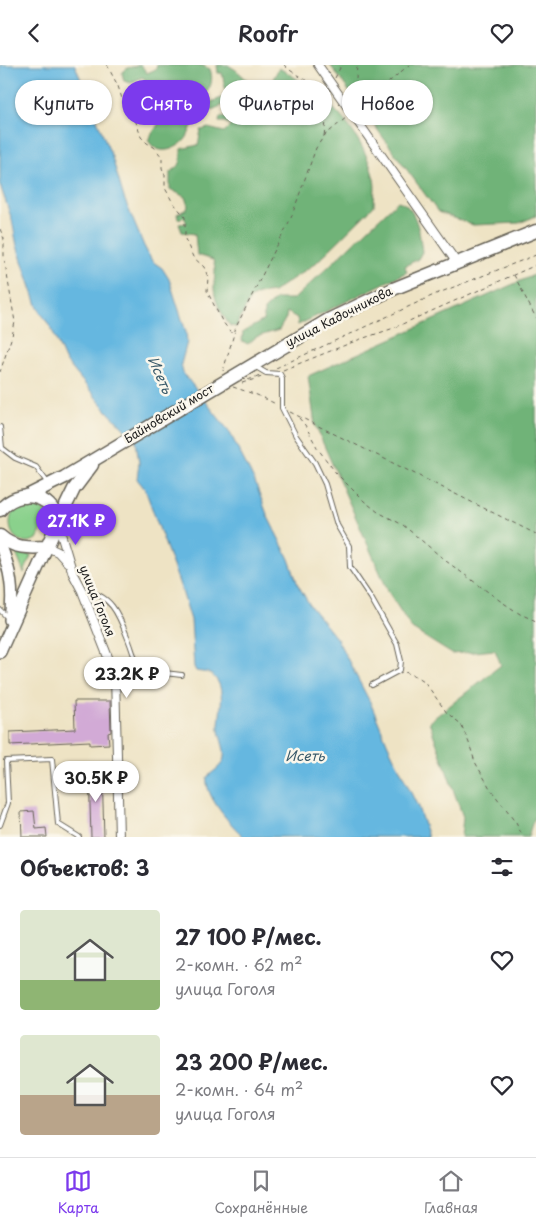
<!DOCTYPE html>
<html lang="ru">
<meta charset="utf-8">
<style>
body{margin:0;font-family:"Playpen Sans",sans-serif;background:#f7f7f7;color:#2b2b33;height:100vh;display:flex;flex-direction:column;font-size:19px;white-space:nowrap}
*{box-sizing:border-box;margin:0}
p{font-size:16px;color:#7c7c81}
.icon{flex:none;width:28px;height:28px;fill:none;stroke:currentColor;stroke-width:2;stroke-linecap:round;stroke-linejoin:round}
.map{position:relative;height:772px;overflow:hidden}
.side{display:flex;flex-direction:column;background:#fff;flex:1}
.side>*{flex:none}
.top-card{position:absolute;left:15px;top:15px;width:506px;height:45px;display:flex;gap:10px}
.price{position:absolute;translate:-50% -42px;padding:0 11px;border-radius:18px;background:#fff;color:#222;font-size:16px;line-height:32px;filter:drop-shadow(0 1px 2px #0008)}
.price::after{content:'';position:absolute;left:50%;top:30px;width:15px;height:11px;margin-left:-8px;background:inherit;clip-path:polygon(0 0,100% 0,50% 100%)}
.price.active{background:#7c3aed;color:#fff}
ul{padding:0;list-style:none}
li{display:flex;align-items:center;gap:15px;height:125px;padding:0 20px}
li span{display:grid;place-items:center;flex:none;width:140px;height:100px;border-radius:5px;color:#555}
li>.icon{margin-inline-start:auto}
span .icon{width:60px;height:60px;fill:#fffc;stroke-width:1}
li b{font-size:21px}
h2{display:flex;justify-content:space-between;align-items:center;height:60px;padding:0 20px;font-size:21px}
.pill{padding:0 18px;border-radius:22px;background:#fff;box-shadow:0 1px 4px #0004;font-size:18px;line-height:45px}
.pill.active{background:#7c3aed;color:#fff}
header{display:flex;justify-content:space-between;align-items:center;height:65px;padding:0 20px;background:#fff;font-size:22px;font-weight:600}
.dock{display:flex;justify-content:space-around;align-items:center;height:70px;border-top:1px solid #e1e1e2;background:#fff;font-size:14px;color:#7c7c81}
.dock a{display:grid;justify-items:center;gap:2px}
.dock .active{color:#7c3aed}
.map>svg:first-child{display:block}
</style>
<header><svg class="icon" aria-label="back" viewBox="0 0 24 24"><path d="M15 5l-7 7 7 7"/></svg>Roofr<svg class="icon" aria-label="heart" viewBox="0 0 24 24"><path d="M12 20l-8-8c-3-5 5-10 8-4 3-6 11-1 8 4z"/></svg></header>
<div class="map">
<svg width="536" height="772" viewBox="0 0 536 772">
<rect width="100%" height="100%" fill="#fbf7ec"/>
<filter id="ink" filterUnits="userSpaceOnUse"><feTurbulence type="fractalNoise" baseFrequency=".02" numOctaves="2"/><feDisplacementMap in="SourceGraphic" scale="10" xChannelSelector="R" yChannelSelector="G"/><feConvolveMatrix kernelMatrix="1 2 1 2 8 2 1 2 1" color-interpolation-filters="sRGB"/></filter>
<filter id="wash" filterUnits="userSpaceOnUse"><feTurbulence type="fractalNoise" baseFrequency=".0096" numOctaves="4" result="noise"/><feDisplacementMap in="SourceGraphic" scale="20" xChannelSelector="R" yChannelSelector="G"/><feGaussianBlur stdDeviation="1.12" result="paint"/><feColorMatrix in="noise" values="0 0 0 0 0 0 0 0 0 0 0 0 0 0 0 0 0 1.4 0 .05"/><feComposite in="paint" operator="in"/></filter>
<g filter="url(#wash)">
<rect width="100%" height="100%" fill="#eee3c4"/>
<g fill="#8ad18c" stroke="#537654">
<path d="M 28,439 L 39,442 L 48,449 L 48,452 L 37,474 C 6,489 0,439 28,439 Z"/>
<path d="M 16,488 L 31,490 L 24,508 Z"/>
</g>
<g fill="#6fb378" stroke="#46684a">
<path d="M 141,0 L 147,8 L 156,4 L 157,0 L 201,0 L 210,4 C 213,13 212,21 206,28 L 211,37 L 227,31 L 222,8 L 218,8 L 217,0 L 228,0 L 236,5 L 253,20 L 255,25 L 255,33 L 275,26 L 273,14 L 279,3 C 323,28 362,63 374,114 C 376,122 374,132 374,141 L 316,198 L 273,227 L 258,229 L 250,234 L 236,262 L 230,261 C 221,248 213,235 214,218 C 215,209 216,204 213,195 L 197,190 L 195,169 L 182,167 L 179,159 L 187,158 L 184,152 L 178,154 L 177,149 L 187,144 L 188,141 L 185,132 L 170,124 L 170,107 C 182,101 181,97 181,84 L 198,80 L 201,65 L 208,63 L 224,67 L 231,60 L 225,57 L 219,57 L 220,52 L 227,53 L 230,49 L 226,39 C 217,43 204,47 197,54 C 191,59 190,69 185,75 C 174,86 157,91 148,75 L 161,55 L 171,54 L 174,39 L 169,36 L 152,51 L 150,45 L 155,40 L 149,38 L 141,41 L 139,38 L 139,34 L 145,31 L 144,23 L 147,16 L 142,12 L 131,18 L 124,16 L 122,8 L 127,3 Z"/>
<path d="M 330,0 L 536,0 L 536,151 L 519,158 L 473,160 L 438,147 Z"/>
<path d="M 398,136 C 417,141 420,170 422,187 L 418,194 L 405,201 L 407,207 L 298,260 L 297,253 L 287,247 L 286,253 L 279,265 L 256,272 L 248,279 L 242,276 L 243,267 L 264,255 L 264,245 L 276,234 L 294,234 Z"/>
<path d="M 536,209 L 536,751 L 532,759 L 528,772 L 461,772 L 463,752 L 429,657 L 501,600 L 495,585 L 452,589 L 412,564 L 389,528 L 315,360 L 308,311 Z"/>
</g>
<path fill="#65b7e0" stroke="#406a7e" d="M 0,0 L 75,0 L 112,92 L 124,133 L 144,181 L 152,196 L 162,203 L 169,214 L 186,267 L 187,277 L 181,299 L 183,308 L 229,366 L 255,417 L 268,452 L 289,494 L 298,520 L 311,542 L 337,574 L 370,637 L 388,680 L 418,742 L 428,772 L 244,772 C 231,760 204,731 207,712 C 212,707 220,703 223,696 C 227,686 220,675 219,665 C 218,648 230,618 208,608 C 205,607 200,607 196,606 L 194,602 L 191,555 L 182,526 L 145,424 L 137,414 L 139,398 L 136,376 L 107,346 L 65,295 L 51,263 L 38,243 L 17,181 L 12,155 L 0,120 Z"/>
<g id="blocks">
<g fill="#d2aad6">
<path d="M 74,636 L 110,636 L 111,667 L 108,668 L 109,679 L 90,680 L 90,676 L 10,680 L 10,667 L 75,664 Z"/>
<path d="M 89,705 L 102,705 L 104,772 L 91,772 Z"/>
<path d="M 34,746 L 36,764 L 46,763 L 47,772 L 22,772 L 21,747 Z"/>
</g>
</g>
</g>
<g filter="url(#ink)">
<use href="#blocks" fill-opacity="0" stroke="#666257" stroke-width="1"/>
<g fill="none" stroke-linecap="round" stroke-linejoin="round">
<g stroke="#666257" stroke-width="6">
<g id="lane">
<path d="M 256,302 L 266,308 L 280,309 L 282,313 L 282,343 L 296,371 L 315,398 L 325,419 L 337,460 L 349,481 L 350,502 L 371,533 L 397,579 L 401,596 L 400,605 L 372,620"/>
<path d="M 0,362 L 2,383 L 15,393 L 36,402 L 47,417"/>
<path d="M 82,526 C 113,528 120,553 130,579 C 132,584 133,590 136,594 C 147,608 166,608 182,610"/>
<path d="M 0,545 L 7,552"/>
<path d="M 0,760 L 8,738 L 6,696 L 52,694 L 58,759 L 79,772"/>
</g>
</g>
<g stroke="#666257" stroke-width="10">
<g id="street">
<path d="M 318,0 L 457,198"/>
<path d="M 58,459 L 73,509 L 82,526 L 115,610 L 119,772"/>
<path d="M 47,482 L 58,487 L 67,497"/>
</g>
</g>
<g stroke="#666257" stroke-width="14">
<g id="secondary">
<path d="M 0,479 C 11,506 14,526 10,555"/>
<path d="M 0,587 L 47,482"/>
</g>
</g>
<g stroke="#666257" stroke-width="15">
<g id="primary">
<path d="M 25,432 L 65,412 L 330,254 L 393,224 L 536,166"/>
<path d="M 0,445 C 18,423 52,428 58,457 L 47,482 C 29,483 14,484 0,471"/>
<path d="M 58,457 L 74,424 L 92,400"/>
</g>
</g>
<g stroke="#666257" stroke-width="1" stroke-dasharray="4 4" stroke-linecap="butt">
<path d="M 107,0 L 118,21 L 124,40 L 132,45 L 141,72 L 147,78 L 154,82 L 162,92 L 162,103 L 165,110 L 165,123 L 172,136 L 185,152 L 185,174 L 193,192 L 204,202 L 208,212 L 207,226 L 222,256 L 233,270"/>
<path d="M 284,0 C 292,8 302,12 311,19 C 318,24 323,30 331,33"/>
<path d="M 335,13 L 340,3 L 339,0"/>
<path d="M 356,14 L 357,0"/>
<path d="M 358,43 L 409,0"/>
<path d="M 324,71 L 330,28"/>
<path d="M 0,164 L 4,174 L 4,192 L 15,257 L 12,271 L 0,307"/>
<path d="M 514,210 L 536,253"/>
<path d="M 276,303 L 436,229 L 536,190"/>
<path d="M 283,305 L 358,275 L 391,264 L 536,200"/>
<path d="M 223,306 L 236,262 L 291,153 L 316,83 L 324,71 L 347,52"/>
<path d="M 248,315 L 260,310"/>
<path d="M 242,318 L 262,312"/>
<path d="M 233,322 L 257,330 L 276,339"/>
<path d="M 290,347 L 536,469"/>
<path d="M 299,353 L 305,360 L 318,384 L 336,408 L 364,436 L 378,447 L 403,460 L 446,496 L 499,535 L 520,549 L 536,556"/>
<path d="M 405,607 L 418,612 L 424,616 L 447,648 L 461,659 L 469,678 L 475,697 L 491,725 L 516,758 L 523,772"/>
</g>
<use href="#lane" stroke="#fff" stroke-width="4"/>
<use href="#street" stroke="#fff" stroke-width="8"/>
<use href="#secondary" stroke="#fff" stroke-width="11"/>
<use href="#primary" stroke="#fff" stroke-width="12"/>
</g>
</g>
<g text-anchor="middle" stroke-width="5" stroke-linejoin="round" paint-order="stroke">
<g font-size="12" fill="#1c1c1c" stroke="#fbf7ec">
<text transform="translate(339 252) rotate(-27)" y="4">улица Кадочникова</text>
<text transform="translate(169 349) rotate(-31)" y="4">Байновский мост</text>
<text transform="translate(97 536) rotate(68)" y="4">улица Гоголя</text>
</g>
<g font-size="14" font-style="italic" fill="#395a6a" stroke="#fbf7ec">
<text transform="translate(160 310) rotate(66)" y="5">Исеть</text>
<text x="305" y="696">Исеть</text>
</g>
</g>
</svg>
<b class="price active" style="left:76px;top:481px">27.1K ₽</b>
<b class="price" style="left:127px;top:634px">23.2K ₽</b>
<b class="price" style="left:96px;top:738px">30.5K ₽</b>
<div class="top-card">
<a class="pill">Купить</a>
<a class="pill active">Снять</a>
<a class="pill">Фильтры</a>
<a class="pill">Новое</a>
</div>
</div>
<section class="side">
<h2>Объектов: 3<svg class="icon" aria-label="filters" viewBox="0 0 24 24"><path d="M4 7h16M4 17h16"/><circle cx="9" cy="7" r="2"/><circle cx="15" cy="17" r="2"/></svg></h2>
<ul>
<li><span style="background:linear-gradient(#dfe7d0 70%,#8fb573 0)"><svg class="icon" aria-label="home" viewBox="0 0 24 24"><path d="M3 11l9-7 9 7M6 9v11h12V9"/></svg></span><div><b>27 100 ₽/мес.</b><p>2-комн. · 62 m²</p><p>улица Гоголя</p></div><svg class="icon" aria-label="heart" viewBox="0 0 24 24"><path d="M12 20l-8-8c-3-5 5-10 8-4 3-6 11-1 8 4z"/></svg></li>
<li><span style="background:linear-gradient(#dfe7d0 60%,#b9a48a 0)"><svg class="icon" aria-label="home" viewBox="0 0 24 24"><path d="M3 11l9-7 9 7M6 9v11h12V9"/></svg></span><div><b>23 200 ₽/мес.</b><p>2-комн. · 64 m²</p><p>улица Гоголя</p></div><svg class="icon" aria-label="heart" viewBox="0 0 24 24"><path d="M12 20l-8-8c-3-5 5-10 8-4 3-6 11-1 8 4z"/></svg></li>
</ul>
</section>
<nav class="dock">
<a class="active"><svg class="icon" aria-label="map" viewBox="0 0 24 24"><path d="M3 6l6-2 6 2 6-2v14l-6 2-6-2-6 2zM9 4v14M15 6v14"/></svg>Карта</a>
<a><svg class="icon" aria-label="saved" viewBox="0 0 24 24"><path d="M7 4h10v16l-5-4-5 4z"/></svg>Сохранённые</a>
<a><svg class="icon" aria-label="home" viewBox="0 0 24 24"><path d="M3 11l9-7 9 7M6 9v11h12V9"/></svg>Главная</a>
</nav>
